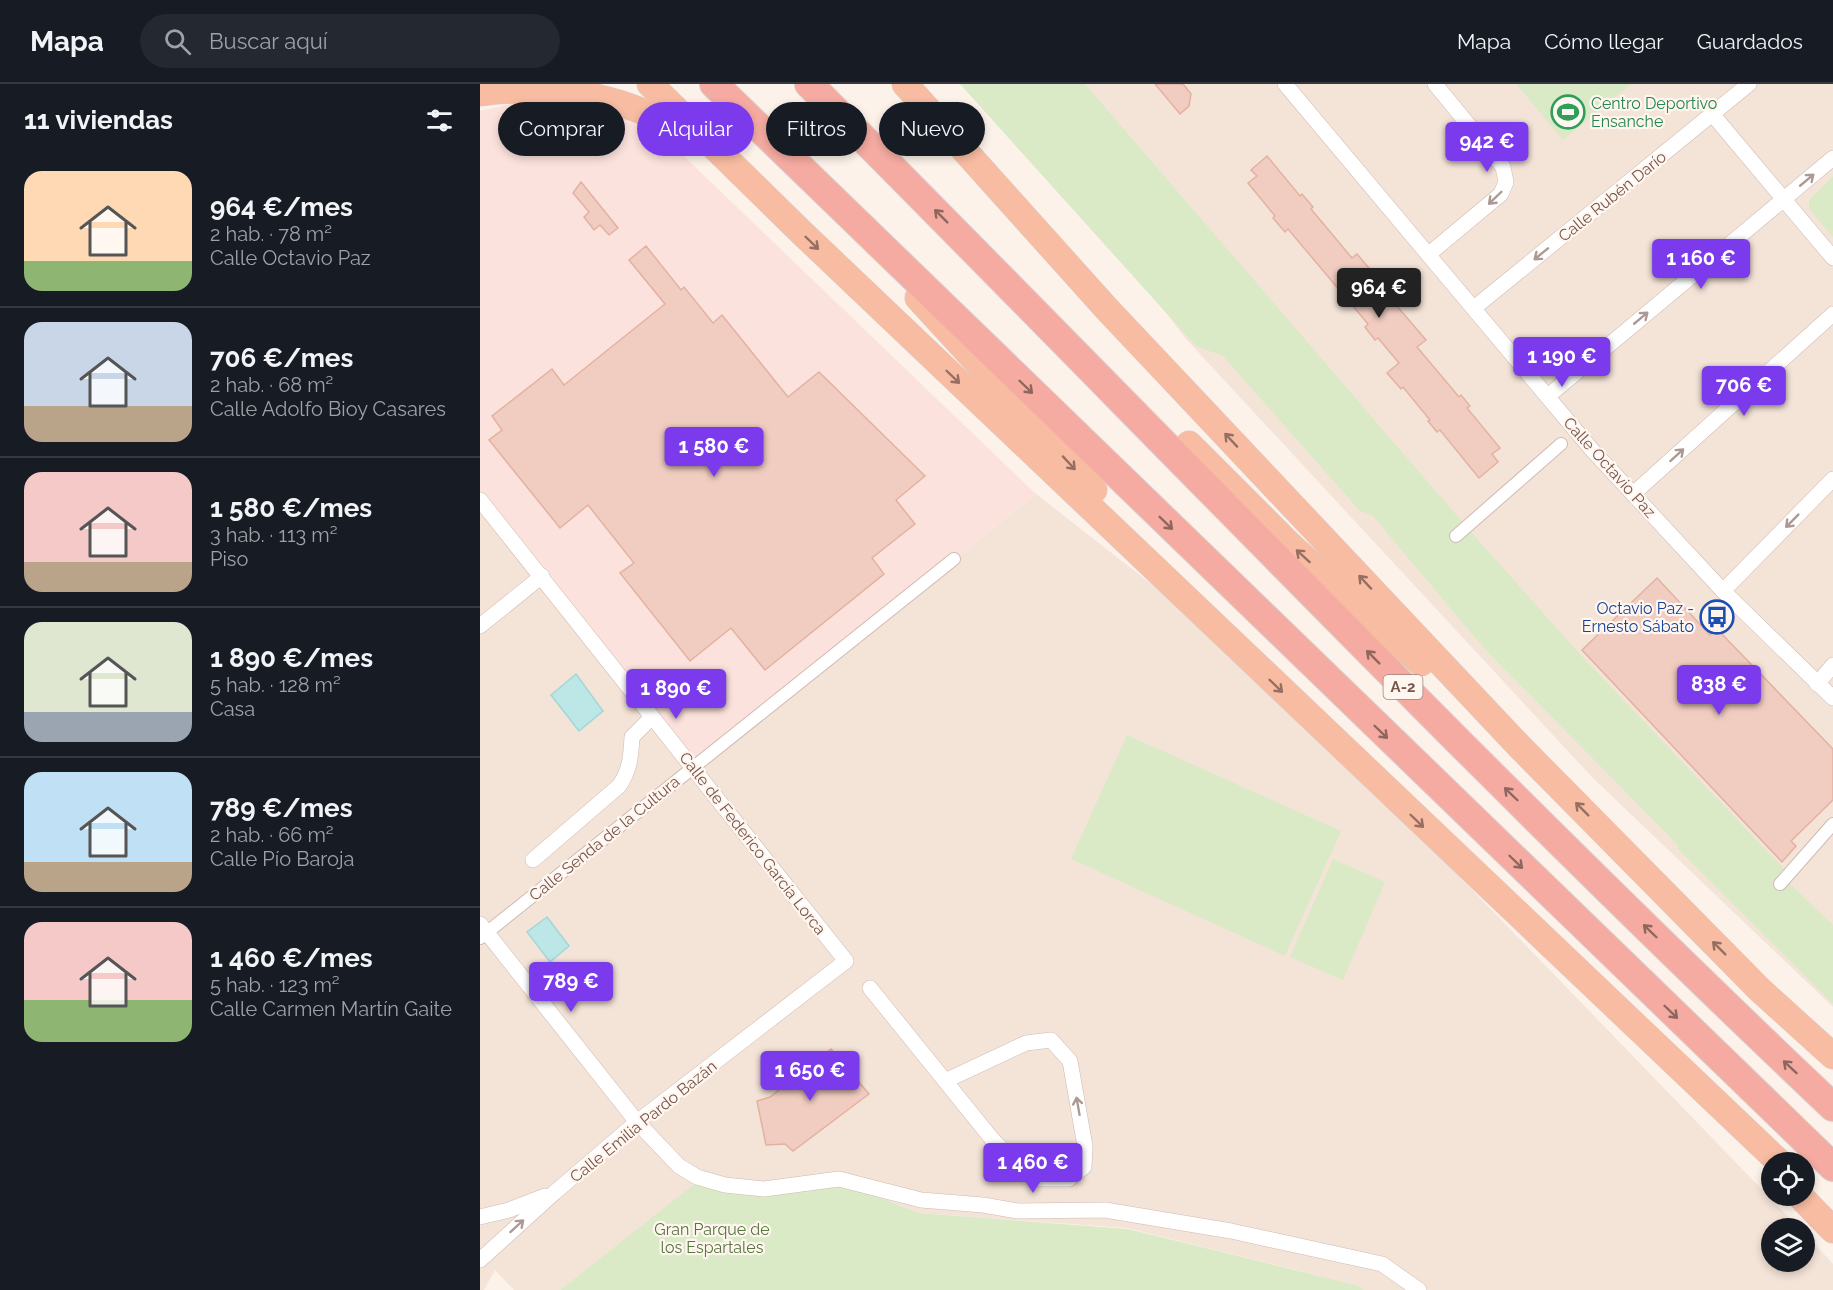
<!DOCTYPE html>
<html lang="es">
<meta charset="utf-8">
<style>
body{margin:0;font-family:Raleway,sans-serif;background:#242831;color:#f1f3f6;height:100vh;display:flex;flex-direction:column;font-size:22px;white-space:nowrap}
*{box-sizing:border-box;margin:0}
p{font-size:20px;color:#9ea1a6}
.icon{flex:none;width:33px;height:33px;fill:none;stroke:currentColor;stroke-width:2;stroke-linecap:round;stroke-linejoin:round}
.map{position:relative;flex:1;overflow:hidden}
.panel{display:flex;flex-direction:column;background:#171b24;width:480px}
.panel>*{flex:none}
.hud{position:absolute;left:18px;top:18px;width:570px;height:54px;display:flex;gap:12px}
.tools{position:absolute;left:1281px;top:1068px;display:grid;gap:12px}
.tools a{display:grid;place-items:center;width:54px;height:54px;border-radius:50%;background:#171b24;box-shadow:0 3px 9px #0003;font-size:30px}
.price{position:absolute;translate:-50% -51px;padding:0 14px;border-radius:6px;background:#7c3aed;color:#fff;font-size:20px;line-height:39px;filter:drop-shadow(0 2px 3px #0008)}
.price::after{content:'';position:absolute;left:50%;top:36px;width:18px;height:14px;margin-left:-9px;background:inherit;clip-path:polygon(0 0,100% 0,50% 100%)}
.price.active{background:#222;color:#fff}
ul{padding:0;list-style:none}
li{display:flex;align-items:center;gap:18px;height:150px;padding:0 24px}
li+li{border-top:2px solid #363941}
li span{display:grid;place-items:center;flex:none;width:168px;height:120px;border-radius:18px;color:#555}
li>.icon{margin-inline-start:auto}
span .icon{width:72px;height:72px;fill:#fffc;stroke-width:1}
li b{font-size:26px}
h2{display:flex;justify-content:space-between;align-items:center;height:72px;padding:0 24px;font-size:26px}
.chip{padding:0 21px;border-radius:27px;background:#171b24;box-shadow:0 3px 9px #0003;font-size:21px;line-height:54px}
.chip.active{background:#7c3aed;color:#fff}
header{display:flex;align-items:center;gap:36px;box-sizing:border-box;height:84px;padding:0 30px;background:#171b24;border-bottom:2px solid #363941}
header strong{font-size:28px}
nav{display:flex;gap:33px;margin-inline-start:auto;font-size:21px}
.search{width:420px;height:54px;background:#242831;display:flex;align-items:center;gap:15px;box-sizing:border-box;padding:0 21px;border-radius:33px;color:#9ea1a6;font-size:22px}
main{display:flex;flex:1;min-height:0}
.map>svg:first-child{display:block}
</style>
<header>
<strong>Mapa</strong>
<div class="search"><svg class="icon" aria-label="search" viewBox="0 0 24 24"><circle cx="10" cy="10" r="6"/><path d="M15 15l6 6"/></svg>Buscar aquí</div>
<nav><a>Mapa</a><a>Cómo llegar</a><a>Guardados</a></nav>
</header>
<main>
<section class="panel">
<h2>11 viviendas<svg class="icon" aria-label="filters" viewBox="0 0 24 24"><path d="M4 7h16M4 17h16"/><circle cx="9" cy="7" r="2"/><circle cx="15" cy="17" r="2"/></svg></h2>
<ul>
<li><span style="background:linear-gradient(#ffd9b3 75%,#8fb573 0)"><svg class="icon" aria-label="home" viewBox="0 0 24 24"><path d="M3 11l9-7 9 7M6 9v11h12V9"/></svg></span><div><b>964 €/mes</b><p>2 hab. · 78 m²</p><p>Calle Octavio Paz</p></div></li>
<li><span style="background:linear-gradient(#c9d6e8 70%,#b9a48a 0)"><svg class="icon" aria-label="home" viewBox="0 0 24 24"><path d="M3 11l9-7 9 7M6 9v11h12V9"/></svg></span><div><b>706 €/mes</b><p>2 hab. · 68 m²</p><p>Calle Adolfo Bioy Casares</p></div></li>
<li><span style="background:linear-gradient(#f6c9c9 75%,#b9a48a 0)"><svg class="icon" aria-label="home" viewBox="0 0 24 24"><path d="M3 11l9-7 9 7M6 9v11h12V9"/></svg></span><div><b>1 580 €/mes</b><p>3 hab. · 113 m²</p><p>Piso</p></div></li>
<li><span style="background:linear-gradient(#dfe7d0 75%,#9aa5b1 0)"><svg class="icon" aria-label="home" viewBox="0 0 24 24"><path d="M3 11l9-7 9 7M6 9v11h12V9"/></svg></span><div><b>1 890 €/mes</b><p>5 hab. · 128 m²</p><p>Casa</p></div></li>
<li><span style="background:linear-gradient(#bfe0f5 75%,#b9a48a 0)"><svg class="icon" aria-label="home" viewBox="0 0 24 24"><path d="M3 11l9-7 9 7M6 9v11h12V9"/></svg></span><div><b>789 €/mes</b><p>2 hab. · 66 m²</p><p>Calle Pío Baroja</p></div></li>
<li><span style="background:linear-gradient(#f6c9c9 65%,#8fb573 0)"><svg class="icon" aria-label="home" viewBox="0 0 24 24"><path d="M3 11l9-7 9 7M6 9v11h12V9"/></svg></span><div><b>1 460 €/mes</b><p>5 hab. · 123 m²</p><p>Calle Carmen Martín Gaite</p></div></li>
</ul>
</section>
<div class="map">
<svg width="1353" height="1206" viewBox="0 0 1353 1206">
<rect width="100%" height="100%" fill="#fcf2e9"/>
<g fill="#f4e3d7">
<path d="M 514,0 L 1353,0 L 1353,923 L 1112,693 L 706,255 Z"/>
<path d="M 556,410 L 775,581 L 1319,1144 L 1292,1144 L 1292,1178 L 1324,1178 L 1325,1150 L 1353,1180 L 1353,1206 L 884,1206 L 876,1201 L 647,1144 L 439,1129 L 373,1103 L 326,1104 L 224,1099 L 212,1103 L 80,1206 L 34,1206 L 15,1186 L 4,1206 L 0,1206 L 0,416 L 213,684 Z"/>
</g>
<path fill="#fce2dd" d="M 48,16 L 124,25 L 187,56 L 556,410 L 213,684 L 0,416 L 0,27 Z"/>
<g fill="#daeac7">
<path d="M 480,0 L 605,0 L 991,448 L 1097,567 L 1304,785 L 1310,800 L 1353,841 L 1353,920 L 1198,765 L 1198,761 L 1004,564 L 892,431 L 880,427 L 743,272 L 716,262 Z"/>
<path d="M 1036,0 L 1151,0 L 1083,56 Z"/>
<path d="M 1353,92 L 1353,153 L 1329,125 L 1329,116 Z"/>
<path d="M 647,651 L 861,747 L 805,872 L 591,775 Z"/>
<path d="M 853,775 L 905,798 L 863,896 L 810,873 Z"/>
<path d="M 224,1099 L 326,1104 L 373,1103 L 439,1129 L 648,1145 L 876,1201 L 884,1206 L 80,1206 L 212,1102 Z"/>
</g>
<g fill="#bde6e6" stroke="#a3d7d7" stroke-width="1.5">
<path d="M 96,590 L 123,627 L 99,647 L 71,611 Z"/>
<path d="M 67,833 L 89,862 L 70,878 L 47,848 Z"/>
</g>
<g fill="#f1cdc1" stroke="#e3b1a1" stroke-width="1.5">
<path d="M 675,0 L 703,0 L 711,10 L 709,22 L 700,30 Z"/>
<path d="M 787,72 L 820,112 L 822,110 L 833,123 L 831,125 L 872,174 L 877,170 L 889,184 L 886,186 L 946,256 L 937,263 L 979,313 L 981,311 L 990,322 L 987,324 L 1020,364 L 1012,370 L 1018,378 L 999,394 L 960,346 L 957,348 L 948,337 L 950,336 L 923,303 L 921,305 L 907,289 L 919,279 L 898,254 L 895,256 L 885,243 L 888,240 L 808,145 L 805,148 L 793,134 L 795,132 L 768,99 L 777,92 L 771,86 Z"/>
<path d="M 101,98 L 138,144 L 129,151 L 120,141 L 114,146 L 104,133 L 109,128 L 93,109 Z"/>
<path d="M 166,162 L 201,206 L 204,203 L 233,239 L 242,231 L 308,313 L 339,288 L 445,392 L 416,416 L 435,440 L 392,474 L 404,490 L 285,586 L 251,544 L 210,577 L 140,489 L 154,479 L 108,421 L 80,444 L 9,356 L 22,346 L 12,332 L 72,285 L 84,301 L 185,220 L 149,176 Z"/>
<path d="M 1177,494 L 1230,551 L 1237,545 L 1353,665 L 1353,716 L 1311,757 L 1316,762 L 1302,778 L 1102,566 Z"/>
<path d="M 351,965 L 389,1010 L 313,1067 L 305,1060 L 286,1061 L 277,1017 L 290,1013 Z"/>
</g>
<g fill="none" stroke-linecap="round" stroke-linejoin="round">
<g stroke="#d0bab1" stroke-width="14">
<g id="pedestrian">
<path d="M 976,452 L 1081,360"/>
<path d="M 1300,800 L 1353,740"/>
<path d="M 0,854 L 474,475"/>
</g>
</g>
<g stroke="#d0bab1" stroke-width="16">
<g id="minor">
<path d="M 805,0 L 1113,367 L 1243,507 L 1353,614"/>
<path d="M 1233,31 L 1353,174"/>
<path d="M 949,170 L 1021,110 L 1026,98 L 1023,83 L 955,0"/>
<path d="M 994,224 L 1269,0"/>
<path d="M 1068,312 L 1353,74"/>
<path d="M 1153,410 L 1353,230"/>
<path d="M 0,416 L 366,877 L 157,1038 L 74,1109 L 0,1176"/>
<path d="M 1243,507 L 1353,395"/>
<path d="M 0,542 L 62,492"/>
<path d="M 1337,600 L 1353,581"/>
<path d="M 53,776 L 139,702 C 150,687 151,671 152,653 L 172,633"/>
<path d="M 0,840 L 157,1038 L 199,1082 L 217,1093 L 245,1101 L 284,1105 L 359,1095 L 441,1116 L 503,1121 L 538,1127 L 625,1126 L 751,1147 L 902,1180 L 939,1206"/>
<path d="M 390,904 L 512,1055 L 539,1083 L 555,1095 L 589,1095 L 604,1083 L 605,1062 L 590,977 L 571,956 L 546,959 L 465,997"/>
<path d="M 0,1133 L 29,1126 L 65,1112"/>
</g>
</g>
<g stroke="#d9cfcd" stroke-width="27">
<g id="trunk">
<path d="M 170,0 L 320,147 L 1299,1078"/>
<path d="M 425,0 L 626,224 L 1040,663 L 1280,906 L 1353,972"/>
<path d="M 0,9 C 71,0 152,10 209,55"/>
<path d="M 438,214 L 614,406"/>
<path d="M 709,360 L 810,461 L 941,579"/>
<path d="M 1320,1112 L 1353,1146"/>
</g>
</g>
<g stroke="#d9cfcd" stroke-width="30">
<g id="motorway">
<path d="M 234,0 L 1353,1083"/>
<path d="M 329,0 C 670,342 1002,691 1353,1023"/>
</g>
</g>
<use href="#pedestrian" stroke="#fff" stroke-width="12"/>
<use href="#minor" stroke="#fff" stroke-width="15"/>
<use href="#trunk" stroke="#f7bca2" stroke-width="26"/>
<use href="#motorway" stroke="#f5aba1" stroke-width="28"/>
</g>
<defs><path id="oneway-shaft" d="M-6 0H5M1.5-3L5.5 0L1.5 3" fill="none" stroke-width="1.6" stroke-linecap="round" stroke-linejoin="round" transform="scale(1.5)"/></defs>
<g stroke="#ad9994">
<use href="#oneway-shaft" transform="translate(1327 96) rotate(-40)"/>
<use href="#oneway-shaft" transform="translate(1015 114) rotate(136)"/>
<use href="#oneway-shaft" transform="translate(1061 170) rotate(141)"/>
<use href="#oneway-shaft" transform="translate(1161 234) rotate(-40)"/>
<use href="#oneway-shaft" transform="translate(1197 371) rotate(-42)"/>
<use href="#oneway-shaft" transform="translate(1312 437) rotate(135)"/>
<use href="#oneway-shaft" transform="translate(598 1022) rotate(-100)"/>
<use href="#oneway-shaft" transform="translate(37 1142) rotate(-42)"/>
</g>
<g stroke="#8f665d">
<use href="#oneway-shaft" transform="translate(461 132) rotate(-135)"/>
<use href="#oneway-shaft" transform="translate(546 303) rotate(44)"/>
<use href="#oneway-shaft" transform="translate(686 439) rotate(44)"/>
<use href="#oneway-shaft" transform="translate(893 573) rotate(-135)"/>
<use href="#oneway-shaft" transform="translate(901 648) rotate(44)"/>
<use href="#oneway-shaft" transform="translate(1031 710) rotate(-136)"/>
<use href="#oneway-shaft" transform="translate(1036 778) rotate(44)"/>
<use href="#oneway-shaft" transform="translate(1170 847) rotate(-136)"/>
<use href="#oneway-shaft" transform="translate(1191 928) rotate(44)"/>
<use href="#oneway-shaft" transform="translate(1310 983) rotate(-137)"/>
</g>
<g stroke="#966f62">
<use href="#oneway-shaft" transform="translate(332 159) rotate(44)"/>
<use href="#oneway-shaft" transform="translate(473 293) rotate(44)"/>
<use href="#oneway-shaft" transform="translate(751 356) rotate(-133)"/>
<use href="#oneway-shaft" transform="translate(589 379) rotate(47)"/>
<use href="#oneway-shaft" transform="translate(823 472) rotate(-138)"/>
<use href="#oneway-shaft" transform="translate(885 498) rotate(-133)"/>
<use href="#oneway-shaft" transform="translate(796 602) rotate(44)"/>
<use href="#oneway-shaft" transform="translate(1102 725) rotate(-135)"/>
<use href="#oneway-shaft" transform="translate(937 737) rotate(44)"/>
<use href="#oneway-shaft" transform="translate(1239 864) rotate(-135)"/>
</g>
<defs>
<g id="stadium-ring" transform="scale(1.725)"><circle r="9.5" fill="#fff6ef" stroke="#2e9e5b" stroke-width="1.5"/><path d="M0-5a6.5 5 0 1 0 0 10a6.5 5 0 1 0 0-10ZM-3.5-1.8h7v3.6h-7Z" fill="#2e9e5b"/></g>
<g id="bus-ring" transform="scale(1.725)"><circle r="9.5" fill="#fff6ef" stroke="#1a4fb4" stroke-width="1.5"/><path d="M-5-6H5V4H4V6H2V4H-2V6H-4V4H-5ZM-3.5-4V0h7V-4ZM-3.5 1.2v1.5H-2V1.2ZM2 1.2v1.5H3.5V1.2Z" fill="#1a4fb4"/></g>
</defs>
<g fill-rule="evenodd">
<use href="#stadium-ring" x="1088" y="28"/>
<use href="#bus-ring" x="1237" y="533"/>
</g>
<g text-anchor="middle" stroke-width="4.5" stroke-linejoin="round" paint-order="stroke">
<rect fill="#fff6ef" stroke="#9f857d" stroke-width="1.5" x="903.5" y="591" width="39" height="24" rx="4.5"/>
<g font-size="15" font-weight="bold" fill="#76554c">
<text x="923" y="608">A-2</text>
</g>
<g font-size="16" fill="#27864d" stroke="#fff6ef" text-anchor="start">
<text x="1111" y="25">Centro Deportivo<tspan x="1111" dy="18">Ensanche</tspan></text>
</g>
<g font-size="16" fill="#76554c" stroke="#fff6ef">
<text transform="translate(1132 112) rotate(-39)" y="6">Calle Rubén Darío</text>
<text transform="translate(1130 383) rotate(48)" y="6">Calle Octavio Paz</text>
<text transform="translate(124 754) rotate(-39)" y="6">Calle Senda de la Cultura</text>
<text transform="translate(273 759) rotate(52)" y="6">Calle de Federico García Lorca</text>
<text transform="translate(163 1037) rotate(-39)" y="6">Calle Emilia Pardo Bazán</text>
</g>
<g font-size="16" fill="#164399" stroke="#fff6ef" text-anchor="end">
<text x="1214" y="530">Octavio Paz -<tspan x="1214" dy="18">Ernesto Sábato</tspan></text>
</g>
<g font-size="16" fill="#587641" stroke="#fff6ef">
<text x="232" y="1151">Gran Parque de<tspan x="232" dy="18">los Espartales</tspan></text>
</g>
</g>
</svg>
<div class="tools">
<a><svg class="icon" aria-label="locate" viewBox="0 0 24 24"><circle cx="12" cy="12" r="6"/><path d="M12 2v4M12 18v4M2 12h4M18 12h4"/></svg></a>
<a><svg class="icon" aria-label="layers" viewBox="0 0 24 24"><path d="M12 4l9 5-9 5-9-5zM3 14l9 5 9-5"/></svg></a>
</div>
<b class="price" style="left:1007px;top:89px">942 €</b>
<b class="price" style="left:1221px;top:206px">1 160 €</b>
<b class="price active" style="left:899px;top:235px">964 €</b>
<b class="price" style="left:1082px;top:304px">1 190 €</b>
<b class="price" style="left:1264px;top:333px">706 €</b>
<b class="price" style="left:234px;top:394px">1 580 €</b>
<b class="price" style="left:1239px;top:632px">838 €</b>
<b class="price" style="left:196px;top:636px">1 890 €</b>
<b class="price" style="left:91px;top:929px">789 €</b>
<b class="price" style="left:330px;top:1018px">1 650 €</b>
<b class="price" style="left:553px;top:1110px">1 460 €</b>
<div class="hud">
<a class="chip">Comprar</a>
<a class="chip active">Alquilar</a>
<a class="chip">Filtros</a>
<a class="chip">Nuevo</a>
</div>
</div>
</main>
